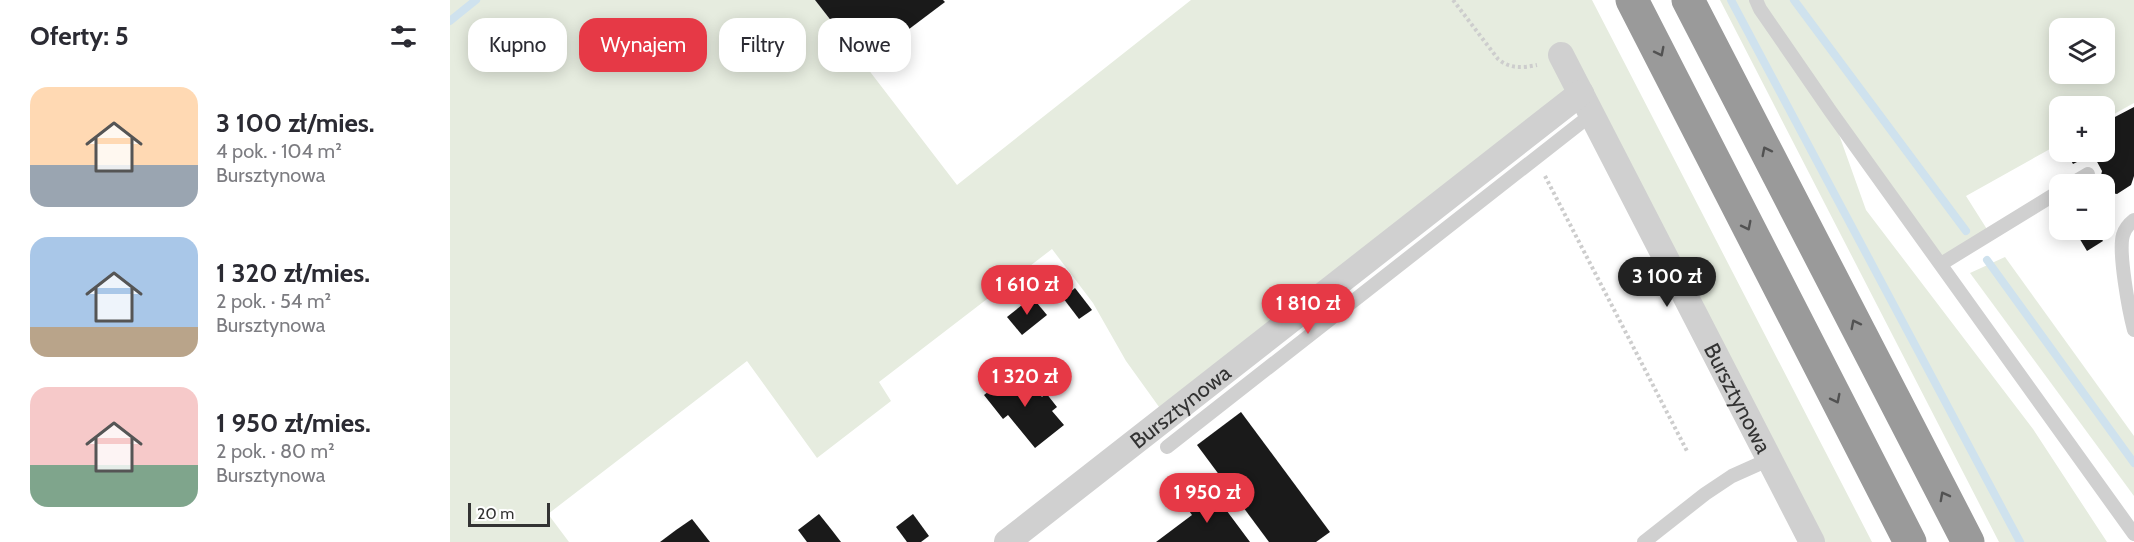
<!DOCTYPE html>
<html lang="pl">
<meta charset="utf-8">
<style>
body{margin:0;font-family:Cabin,sans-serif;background:#f2f2f3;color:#2b2b33;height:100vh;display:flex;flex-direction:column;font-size:22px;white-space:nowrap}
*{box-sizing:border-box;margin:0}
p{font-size:20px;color:#7c7c81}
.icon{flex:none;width:33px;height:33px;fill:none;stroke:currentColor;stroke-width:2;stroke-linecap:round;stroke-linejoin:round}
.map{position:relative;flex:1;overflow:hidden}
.panel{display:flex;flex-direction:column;background:#fff;width:450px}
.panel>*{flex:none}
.guide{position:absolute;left:18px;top:18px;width:570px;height:54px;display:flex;gap:12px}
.controls{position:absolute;left:1599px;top:18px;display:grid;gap:12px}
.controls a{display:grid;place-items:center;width:66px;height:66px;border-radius:12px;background:#fff;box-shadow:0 3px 15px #0003;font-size:30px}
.scale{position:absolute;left:18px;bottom:15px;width:82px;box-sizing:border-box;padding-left:6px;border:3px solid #333;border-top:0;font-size:16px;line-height:21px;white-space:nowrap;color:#333;-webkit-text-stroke:4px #fff;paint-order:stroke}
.price{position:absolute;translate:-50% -51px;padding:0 14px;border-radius:21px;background:#e63946;color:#fff;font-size:20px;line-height:39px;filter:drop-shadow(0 2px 3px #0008)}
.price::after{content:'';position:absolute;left:50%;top:36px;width:18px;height:14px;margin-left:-9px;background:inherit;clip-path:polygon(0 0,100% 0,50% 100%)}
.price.selected{background:#222;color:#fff}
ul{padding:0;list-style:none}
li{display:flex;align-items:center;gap:18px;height:150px;padding:0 30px}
li span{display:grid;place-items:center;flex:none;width:168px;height:120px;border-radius:18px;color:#555}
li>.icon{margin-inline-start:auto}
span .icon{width:72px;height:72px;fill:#fffc;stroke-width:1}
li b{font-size:26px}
h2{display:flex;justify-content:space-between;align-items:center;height:72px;padding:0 30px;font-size:26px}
.chip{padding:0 21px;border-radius:18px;background:#fff;box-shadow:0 3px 15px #0003;font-size:21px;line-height:54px}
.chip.selected{background:#e63946;color:#fff}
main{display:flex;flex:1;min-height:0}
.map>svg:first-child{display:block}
</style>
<main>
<section class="panel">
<h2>Oferty: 5<svg class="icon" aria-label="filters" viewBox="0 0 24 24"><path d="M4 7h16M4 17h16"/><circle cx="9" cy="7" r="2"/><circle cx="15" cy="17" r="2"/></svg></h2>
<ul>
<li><span style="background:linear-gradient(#ffd9b3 65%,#9aa5b1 0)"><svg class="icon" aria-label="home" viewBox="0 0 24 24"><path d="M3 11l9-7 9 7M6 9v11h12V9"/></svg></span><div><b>3 100 zł/mies.</b><p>4 pok. · 104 m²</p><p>Bursztynowa</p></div></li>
<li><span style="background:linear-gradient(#a9c7e8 75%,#b9a48a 0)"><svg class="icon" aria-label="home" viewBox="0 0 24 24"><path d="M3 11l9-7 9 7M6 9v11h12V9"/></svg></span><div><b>1 320 zł/mies.</b><p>2 pok. · 54 m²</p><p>Bursztynowa</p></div></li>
<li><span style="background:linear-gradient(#f6c9c9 65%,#7fa58c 0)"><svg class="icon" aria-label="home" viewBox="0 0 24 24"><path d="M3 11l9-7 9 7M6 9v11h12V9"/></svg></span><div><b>1 950 zł/mies.</b><p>2 pok. · 80 m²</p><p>Bursztynowa</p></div></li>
</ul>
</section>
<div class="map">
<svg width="1684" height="542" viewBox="0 0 1684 542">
<rect width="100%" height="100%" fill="#fff"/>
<g fill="#e6ecdf" fill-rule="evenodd">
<path d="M 0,0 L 365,0 L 507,185 L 741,0 L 1142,0 L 1422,542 L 1362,542 L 1131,93 L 717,418 L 676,361 L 643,303 L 602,249 L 429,382 L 441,401 L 367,458 L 297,361 L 98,514 L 119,542 L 0,542 Z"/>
<path d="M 1270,0 L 1684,0 L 1684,103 L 1655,119 L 1654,106 L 1610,106 L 1609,144 L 1516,196 L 1540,234 L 1491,264 L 1382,115 L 1416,210 L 1583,429 L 1657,542 L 1549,542 ZM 1610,28 L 1654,28 L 1654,74 L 1610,74 Z"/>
<path d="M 1555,257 L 1684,436 L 1684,496 L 1520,273 Z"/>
</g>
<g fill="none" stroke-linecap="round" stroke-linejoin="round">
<g stroke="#cfe2ee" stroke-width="8">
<path d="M 1281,0 L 1570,542"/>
<path d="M 1344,0 L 1516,231"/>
<path d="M 0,21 L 26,0"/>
<path d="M 1537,260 L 1684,463"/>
</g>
</g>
<g fill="#1a1a1a">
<path d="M 365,0 L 493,0 L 495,2 L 414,63 Z"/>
<path d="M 1684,107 L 1684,176 L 1681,185 L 1667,194 L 1656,192 L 1654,184 L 1652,184 L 1650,180 L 1652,171 L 1645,158 L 1637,157 L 1634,152 L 1654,152 L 1654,130 L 1661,127 L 1663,118 Z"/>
<path d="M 1620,152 L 1627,152 L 1631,160 L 1623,164 L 1617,153 Z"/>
<path d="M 1638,230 L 1646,230 L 1653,241 L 1637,251 L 1628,236 Z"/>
<path d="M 625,288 L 642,310 L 629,319 L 613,298 Z"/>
<path d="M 582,297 L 597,315 L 572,335 L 557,317 Z"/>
<path d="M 568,368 L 592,397 L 596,393 L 607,407 L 602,411 L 614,425 L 585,448 L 558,415 L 553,419 L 534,395 Z"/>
<path d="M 791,412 L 880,532 L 866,542 L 819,542 L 747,445 Z"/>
<path d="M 757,493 L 765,495 L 800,542 L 706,542 L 742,515 L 737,508 Z"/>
<path d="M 369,514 L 381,529 L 391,542 L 357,542 L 348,530 Z"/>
<path d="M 463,514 L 479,536 L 471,542 L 457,542 L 446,527 Z"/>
<path d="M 242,519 L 260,542 L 210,542 L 226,530 Z"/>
</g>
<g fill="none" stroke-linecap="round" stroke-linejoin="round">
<g stroke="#cdcdcd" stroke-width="4" stroke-dasharray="3 3" stroke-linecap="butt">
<path d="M 1003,0 L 1048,59 C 1060,69 1072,68 1087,65"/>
<path d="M 1095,176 L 1238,453"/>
</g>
<g stroke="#d0d0d0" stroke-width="14">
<path d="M 1306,0 L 1310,9 L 1381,112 L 1684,534"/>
<path d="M 1621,184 L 1638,174"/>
<path d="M 1684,220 C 1679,224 1675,228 1673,235 C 1668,252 1679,311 1684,330"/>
<path d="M 1491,264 L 1610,191"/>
<path d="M 717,447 L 1142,114"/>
<path d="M 1194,542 L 1255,494 L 1282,476 L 1320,459"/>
</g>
<g stroke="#d0d0d0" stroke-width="26">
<path id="s1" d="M 1111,55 L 1362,542"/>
<path id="s2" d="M 557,542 L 1131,93"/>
</g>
<g stroke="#9a9a9a" stroke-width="33">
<path d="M 1182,0 L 1460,542"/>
<path d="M 1238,0 L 1518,542"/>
</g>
</g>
<defs><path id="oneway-chevron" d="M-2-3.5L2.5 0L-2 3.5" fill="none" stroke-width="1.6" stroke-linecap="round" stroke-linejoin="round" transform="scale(1.5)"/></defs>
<g stroke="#525252">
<use href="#oneway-chevron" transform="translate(1210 52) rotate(63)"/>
<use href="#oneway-chevron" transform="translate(1316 151) rotate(-117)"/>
<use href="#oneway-chevron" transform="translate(1297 226) rotate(63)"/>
<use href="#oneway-chevron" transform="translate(1405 324) rotate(-117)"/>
<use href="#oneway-chevron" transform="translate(1386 399) rotate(63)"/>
<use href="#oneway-chevron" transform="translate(1494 496) rotate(-118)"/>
</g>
<g text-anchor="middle" stroke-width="6" stroke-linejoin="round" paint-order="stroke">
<g font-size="22" fill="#333" stroke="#fff">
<text dy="8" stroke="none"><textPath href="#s1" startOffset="386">Bursztynowa</textPath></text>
<text dy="8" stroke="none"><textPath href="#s2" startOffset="220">Bursztynowa</textPath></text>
</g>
</g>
</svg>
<div class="controls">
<a><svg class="icon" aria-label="layers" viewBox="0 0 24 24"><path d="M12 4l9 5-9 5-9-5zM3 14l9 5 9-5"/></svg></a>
<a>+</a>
<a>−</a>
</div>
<div class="scale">20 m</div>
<b class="price selected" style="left:1217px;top:308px">3 100 zł</b>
<b class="price" style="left:577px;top:316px">1 610 zł</b>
<b class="price" style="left:858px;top:335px">1 810 zł</b>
<b class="price" style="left:575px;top:408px">1 320 zł</b>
<b class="price" style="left:757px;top:524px">1 950 zł</b>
<div class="guide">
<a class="chip">Kupno</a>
<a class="chip selected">Wynajem</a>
<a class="chip">Filtry</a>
<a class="chip">Nowe</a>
</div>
</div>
</main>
